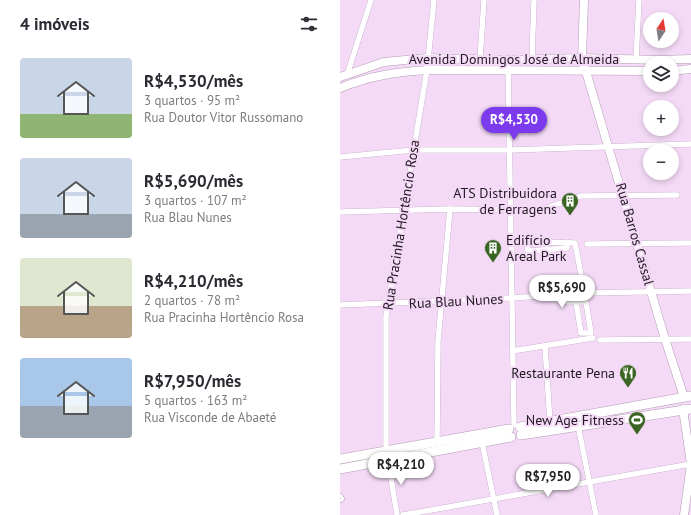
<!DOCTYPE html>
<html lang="pt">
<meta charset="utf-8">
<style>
body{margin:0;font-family:"PT Sans",sans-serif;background:#f2f2f3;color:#2b2b33;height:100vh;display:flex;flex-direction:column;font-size:15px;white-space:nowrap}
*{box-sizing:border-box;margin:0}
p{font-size:13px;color:#7c7c81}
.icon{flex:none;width:22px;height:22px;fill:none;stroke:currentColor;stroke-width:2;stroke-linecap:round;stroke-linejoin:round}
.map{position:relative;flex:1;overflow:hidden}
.side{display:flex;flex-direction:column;background:#fff;width:340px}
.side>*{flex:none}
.needle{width:26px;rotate:12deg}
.tools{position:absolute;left:303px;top:12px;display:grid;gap:8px}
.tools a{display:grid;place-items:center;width:36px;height:36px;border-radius:50%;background:#fff;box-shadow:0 2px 6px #0003;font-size:20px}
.price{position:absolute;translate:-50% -34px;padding:0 9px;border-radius:14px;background:#fff;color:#222;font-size:13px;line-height:26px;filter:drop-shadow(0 1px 2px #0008)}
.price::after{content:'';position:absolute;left:50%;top:24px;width:12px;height:9px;margin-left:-6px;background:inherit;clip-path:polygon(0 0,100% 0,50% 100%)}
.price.on{background:#7c3aed;color:#fff}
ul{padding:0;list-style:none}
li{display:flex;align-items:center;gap:12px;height:100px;padding:0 20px}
li span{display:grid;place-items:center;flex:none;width:112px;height:80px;border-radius:4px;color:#555}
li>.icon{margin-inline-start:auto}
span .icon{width:48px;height:48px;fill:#fffc;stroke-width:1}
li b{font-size:17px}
h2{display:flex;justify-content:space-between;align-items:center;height:48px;padding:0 20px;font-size:17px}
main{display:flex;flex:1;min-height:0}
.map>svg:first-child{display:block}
</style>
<main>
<section class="side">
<h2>4 imóveis<svg class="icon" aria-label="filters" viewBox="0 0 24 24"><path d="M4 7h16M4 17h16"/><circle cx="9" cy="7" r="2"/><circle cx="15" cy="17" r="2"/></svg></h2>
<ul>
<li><span style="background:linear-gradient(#c9d6e8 70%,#8fb573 0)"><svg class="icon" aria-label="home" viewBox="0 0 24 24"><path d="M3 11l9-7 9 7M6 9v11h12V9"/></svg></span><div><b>R$4,530/mês</b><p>3 quartos · 95 m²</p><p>Rua Doutor Vitor Russomano</p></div></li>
<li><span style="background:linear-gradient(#c9d6e8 70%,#9aa5b1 0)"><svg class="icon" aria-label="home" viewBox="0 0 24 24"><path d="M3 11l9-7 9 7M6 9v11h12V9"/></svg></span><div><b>R$5,690/mês</b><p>3 quartos · 107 m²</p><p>Rua Blau Nunes</p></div></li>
<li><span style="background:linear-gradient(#dfe7d0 60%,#b9a48a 0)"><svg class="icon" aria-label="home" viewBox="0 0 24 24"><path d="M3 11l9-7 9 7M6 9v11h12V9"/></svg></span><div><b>R$4,210/mês</b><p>2 quartos · 78 m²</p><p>Rua Pracinha Hortêncio Rosa</p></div></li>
<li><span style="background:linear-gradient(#a9c7e8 60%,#9aa5b1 0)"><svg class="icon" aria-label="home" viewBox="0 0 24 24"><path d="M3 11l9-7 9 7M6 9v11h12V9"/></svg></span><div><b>R$7,950/mês</b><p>5 quartos · 163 m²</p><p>Rua Visconde de Abaeté</p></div></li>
</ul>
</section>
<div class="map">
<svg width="351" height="515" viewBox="0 0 351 515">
<rect width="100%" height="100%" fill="#f4daf6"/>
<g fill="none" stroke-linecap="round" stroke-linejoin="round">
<g stroke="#b49bb5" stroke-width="4">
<path id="lane" d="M 0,495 L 3,499 L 0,501"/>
</g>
<g stroke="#b49bb5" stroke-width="6">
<g id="street">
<path d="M 140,59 L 144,0"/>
<path d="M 192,59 L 194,0"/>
<path d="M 168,60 L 174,425"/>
<path d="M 296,60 L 299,0"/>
<path d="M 7,75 L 31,0"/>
<path d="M 0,157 L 74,150 L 170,150 L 351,144"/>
<path d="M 0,212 L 110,209 L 200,210 L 241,196 L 337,195"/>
<path d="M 171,241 L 235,243 L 243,285"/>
<path d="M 187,242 L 188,251 L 227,248 L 227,242"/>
<path d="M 247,244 L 351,243"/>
<path d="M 226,294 L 227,302 L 246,302 L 251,333 L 241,333 L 236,302"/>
<path d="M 0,305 L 171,298 L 245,293 L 351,291"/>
<path d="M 260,340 L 351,339"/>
<path d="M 205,346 L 210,422"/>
<path d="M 172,351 L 253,338"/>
<path d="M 238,425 L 256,515"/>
<path d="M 97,442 L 98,341 L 110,209"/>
<path d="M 142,442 L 157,515"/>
<path d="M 46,451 L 46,316 L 87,70 L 94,0"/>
<path d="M 48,460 L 57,515"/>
<path d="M 63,515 L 351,464"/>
</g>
</g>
<g stroke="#b49bb5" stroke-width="9">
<g id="secondary">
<path d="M 244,0 L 242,58 L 325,339 L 344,397"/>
<path d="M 332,71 L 351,69"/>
<path d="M 0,77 L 44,62 L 87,58 L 168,60 L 242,58 L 320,60 L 351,59"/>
<path d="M 0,88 C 29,76 56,72 87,70 L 310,71"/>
<path d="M 343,409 L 351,464 L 344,515"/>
</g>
</g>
<g stroke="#b49bb5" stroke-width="10">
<g id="primary">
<path d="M 180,427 L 351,396"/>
<path d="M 181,435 L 351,409"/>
<path d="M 0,459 L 169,429"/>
<path d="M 0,469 L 171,437"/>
</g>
</g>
<use href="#lane" stroke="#fff" stroke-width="3"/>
<use href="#street" stroke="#fff" stroke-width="5.5"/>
<use href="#secondary" stroke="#fff" stroke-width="8"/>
<use href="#primary" stroke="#fff" stroke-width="9"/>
</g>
<defs>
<g id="building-pin" transform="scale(0.9)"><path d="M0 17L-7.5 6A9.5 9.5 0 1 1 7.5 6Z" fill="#3b6522" stroke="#f4daf6"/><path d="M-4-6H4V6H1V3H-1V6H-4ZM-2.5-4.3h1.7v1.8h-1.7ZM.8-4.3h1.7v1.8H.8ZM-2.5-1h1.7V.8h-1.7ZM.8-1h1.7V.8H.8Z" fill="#fff"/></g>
<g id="restaurant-pin" transform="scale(0.9)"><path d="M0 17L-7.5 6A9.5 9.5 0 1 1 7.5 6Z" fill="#3b6522" stroke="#f4daf6"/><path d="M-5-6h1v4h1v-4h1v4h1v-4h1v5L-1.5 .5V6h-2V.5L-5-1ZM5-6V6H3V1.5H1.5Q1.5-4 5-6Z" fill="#fff"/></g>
<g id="stadium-pin" transform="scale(0.9)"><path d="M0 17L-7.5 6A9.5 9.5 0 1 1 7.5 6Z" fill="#3b6522" stroke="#f4daf6"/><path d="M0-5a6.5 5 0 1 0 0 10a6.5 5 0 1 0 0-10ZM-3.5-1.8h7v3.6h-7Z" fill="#fff"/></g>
</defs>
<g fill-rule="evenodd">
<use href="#building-pin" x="230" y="201"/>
<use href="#building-pin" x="153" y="248"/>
<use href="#restaurant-pin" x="288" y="373"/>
<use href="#stadium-pin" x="297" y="420"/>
</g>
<g text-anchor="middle" stroke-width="4" stroke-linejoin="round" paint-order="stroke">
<g font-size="14" fill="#211822" stroke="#f4daf6">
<text x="174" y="64">Avenida Domingos José de Almeida</text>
<text transform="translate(61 225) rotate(-81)" y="5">Rua Pracinha Hortêncio Rosa</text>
<text transform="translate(295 234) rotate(74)" y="5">Rua Barros Cassal</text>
<text transform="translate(116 301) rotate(-3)" y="5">Rua Blau Nunes</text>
</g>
<g font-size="14" fill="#211822" stroke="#f4daf6" text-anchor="end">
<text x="217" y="198">ATS Distribuidora<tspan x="217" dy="16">de Ferragens</tspan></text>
<text x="166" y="245" text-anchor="start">Edifício<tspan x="166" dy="16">Areal Park</tspan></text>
<text x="275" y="378">Restaurante Pena</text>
<text x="284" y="425">New Age Fitness</text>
</g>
</g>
</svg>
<div class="tools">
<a><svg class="needle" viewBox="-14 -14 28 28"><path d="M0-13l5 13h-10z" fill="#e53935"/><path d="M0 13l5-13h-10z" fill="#7c7c81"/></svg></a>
<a><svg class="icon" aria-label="layers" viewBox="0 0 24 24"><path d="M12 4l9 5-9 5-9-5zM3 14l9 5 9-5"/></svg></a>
<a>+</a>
<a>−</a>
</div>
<b class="price on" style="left:174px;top:141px">R$4,530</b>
<b class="price" style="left:222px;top:309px">R$5,690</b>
<b class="price" style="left:61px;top:486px">R$4,210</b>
<b class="price" style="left:208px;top:498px">R$7,950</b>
</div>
</main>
